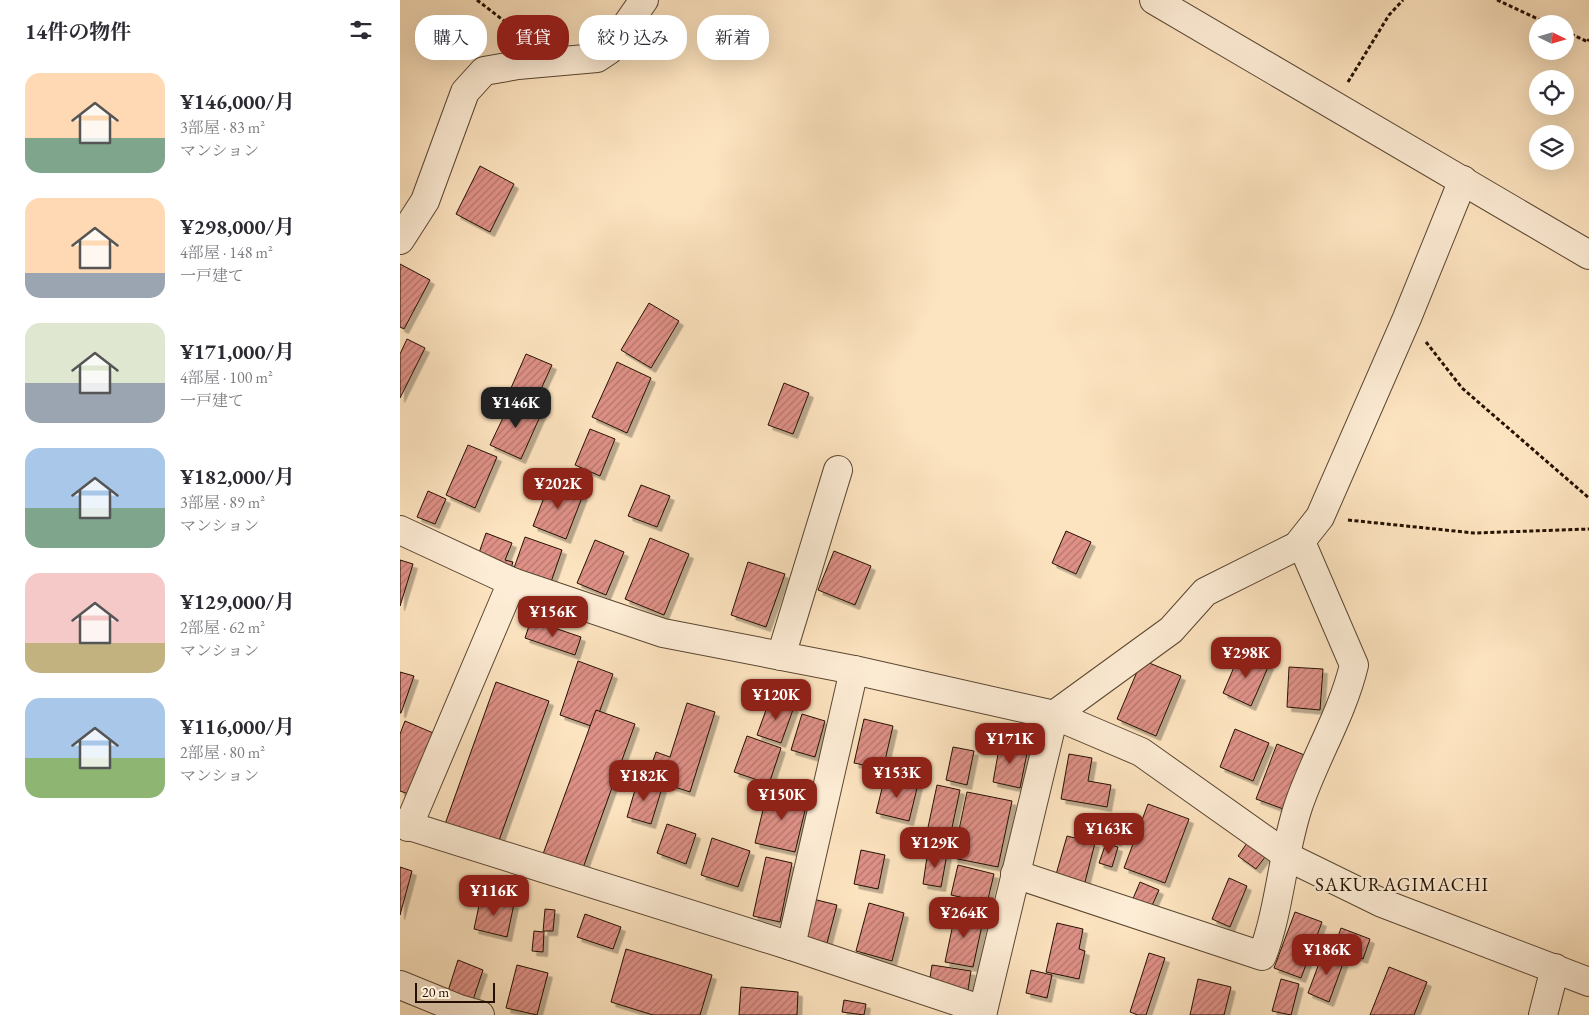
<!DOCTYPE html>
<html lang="ja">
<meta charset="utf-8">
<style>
body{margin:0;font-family:"EB Garamond","Noto Serif JP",serif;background:#f7f7f7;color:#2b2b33;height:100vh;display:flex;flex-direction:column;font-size:19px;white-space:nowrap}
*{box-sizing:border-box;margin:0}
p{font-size:16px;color:#7c7c81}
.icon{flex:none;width:28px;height:28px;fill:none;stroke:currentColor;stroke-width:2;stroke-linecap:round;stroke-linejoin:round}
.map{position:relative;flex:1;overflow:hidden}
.drawer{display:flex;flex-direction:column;background:#fff;width:400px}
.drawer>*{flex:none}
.guide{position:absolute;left:15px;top:15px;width:475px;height:45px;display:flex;gap:10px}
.needle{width:32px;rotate:95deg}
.buttons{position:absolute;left:1129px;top:15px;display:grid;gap:10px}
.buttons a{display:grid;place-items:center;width:45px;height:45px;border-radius:50%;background:#fff;box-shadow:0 5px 20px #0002;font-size:25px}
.scale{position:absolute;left:15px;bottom:12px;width:80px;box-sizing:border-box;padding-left:5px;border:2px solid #241101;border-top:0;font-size:14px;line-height:18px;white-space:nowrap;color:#241101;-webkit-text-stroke:4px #feedd6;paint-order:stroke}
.price{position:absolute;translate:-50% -42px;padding:0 11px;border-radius:10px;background:#8f2418;color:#fff;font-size:16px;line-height:32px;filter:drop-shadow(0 1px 2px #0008)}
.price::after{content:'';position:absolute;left:50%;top:30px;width:15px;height:11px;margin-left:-8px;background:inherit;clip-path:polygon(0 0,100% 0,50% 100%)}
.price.current{background:#222;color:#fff}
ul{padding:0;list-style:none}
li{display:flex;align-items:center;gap:15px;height:125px;padding:0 25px}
li span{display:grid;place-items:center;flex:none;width:140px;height:100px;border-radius:15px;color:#555}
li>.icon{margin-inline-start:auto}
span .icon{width:60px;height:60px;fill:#fffc;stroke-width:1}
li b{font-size:21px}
h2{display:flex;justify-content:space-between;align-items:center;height:60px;padding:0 25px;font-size:21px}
.tag{padding:0 18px;border-radius:20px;background:#fff;box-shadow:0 5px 20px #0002;font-size:18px;line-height:45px}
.tag.current{background:#8f2418;color:#fff}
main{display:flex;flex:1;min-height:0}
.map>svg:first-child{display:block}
</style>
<main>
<section class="drawer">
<h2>14件の物件<svg class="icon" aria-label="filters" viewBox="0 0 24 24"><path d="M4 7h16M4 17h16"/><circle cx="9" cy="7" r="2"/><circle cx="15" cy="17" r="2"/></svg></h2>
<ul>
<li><span style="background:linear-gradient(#ffd9b3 65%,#7fa58c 0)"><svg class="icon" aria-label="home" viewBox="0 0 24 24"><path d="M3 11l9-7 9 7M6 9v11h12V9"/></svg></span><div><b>¥146,000/月</b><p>3部屋 · 83 m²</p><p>マンション</p></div></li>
<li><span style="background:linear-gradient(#ffd9b3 75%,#9aa5b1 0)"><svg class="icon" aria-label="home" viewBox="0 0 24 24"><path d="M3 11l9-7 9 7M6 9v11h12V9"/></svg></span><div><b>¥298,000/月</b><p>4部屋 · 148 m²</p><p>一戸建て</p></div></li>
<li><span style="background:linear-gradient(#dfe7d0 60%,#9aa5b1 0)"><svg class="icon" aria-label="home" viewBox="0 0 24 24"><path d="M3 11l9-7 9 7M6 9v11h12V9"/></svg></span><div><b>¥171,000/月</b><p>4部屋 · 100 m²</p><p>一戸建て</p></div></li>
<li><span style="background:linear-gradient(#a9c7e8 60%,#7fa58c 0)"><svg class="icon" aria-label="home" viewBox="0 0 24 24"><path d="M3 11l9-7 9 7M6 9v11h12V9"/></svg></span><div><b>¥182,000/月</b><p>3部屋 · 89 m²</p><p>マンション</p></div></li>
<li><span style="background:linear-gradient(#f6c9c9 70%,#c2b280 0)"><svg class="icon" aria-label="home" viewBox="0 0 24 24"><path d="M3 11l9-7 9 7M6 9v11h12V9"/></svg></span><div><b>¥129,000/月</b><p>2部屋 · 62 m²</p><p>マンション</p></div></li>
<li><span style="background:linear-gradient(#a9c7e8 60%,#8fb573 0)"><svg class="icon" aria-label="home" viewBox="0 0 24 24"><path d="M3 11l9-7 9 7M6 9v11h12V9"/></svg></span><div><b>¥116,000/月</b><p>2部屋 · 80 m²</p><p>マンション</p></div></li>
</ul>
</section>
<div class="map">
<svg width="1189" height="1015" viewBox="0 0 1189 1015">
<defs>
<pattern id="building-hatch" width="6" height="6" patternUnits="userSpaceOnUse" patternTransform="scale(1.25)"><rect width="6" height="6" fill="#df9187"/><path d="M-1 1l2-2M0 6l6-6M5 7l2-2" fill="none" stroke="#b5756c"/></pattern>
<filter id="shadow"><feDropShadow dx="4.5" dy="4.5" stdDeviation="0" flood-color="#0004"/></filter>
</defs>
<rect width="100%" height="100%" fill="#fde4c0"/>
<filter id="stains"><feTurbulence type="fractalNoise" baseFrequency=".004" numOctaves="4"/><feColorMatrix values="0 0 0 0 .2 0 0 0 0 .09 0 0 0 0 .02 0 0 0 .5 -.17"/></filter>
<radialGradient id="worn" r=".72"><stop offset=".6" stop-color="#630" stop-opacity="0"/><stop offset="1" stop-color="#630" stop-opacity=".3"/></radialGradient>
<g fill="url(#building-hatch)" stroke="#241101" filter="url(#shadow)">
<path d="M 80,166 L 114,184 L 90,232 L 56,214 Z"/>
<path d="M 0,264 L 30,280 L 4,329 L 0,327 Z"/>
<path d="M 249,303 L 279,321 L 251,368 L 221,350 Z"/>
<path d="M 7,339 L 25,348 L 0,398 L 0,354 Z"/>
<path d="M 126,354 L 152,365 L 136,400 L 111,388 Z"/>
<path d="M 217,362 L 251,378 L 227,433 L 192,417 Z"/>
<path d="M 384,383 L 409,393 L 393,434 L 368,425 Z"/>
<path d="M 112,399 L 142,412 L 121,459 L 90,445 Z"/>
<path d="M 190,429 L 215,439 L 200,476 L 175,465 Z"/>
<path d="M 68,445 L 97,457 L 75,508 L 46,495 Z"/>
<path d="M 150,482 L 183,495 L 166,539 L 133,526 Z"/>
<path d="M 241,485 L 270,496 L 257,527 L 228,516 Z"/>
<path d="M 28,491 L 46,499 L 35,524 L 17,517 Z"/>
<path d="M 666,531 L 691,542 L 676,574 L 652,563 Z"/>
<path d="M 86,533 L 112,543 L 105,560 L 113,562 L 107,580 L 74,567 Z"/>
<path d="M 125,537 L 162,550 L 151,582 L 114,568 Z"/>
<path d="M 250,538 L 289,554 L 264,615 L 225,599 Z"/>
<path d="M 195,540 L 224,552 L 206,595 L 177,583 Z"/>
<path d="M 434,551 L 471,566 L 455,605 L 418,590 Z"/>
<path d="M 0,560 L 13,564 L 0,606 Z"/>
<path d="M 348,562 L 385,574 L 366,627 L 331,615 Z"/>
<path d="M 131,620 L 181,637 L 175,655 L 125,638 Z"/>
<path d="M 840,653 L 869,665 L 851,706 L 823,693 Z"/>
<path d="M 742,660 L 781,676 L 756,736 L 717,719 Z"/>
<path d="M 178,661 L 213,674 L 194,727 L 160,715 Z"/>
<path d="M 889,667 L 923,669 L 920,710 L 887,707 Z"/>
<path d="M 0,672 L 14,676 L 1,713 L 0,713 Z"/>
<path d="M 96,682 L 149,701 L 97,846 L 44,827 Z"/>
<path d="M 370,699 L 394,707 L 381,743 L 357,735 Z"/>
<path d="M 287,703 L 315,712 L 290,792 L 247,778 L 256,752 L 270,757 Z"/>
<path d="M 196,710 L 235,724 L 183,868 L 143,854 Z"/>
<path d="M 402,714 L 425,721 L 415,757 L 391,750 Z"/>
<path d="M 464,719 L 493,726 L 483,769 L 454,763 Z"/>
<path d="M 5,721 L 38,735 L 14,796 L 0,791 L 0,734 Z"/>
<path d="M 835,729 L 869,743 L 853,781 L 820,767 Z"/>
<path d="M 347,736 L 381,748 L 369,784 L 334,772 Z"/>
<path d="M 600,743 L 628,748 L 620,788 L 593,782 Z"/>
<path d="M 877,744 L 907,756 L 886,810 L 856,799 Z"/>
<path d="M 553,747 L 574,751 L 567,785 L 546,780 Z"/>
<path d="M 669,754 L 692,758 L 688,781 L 711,785 L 707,807 L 661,799 Z"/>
<path d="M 485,776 L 518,784 L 509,821 L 476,813 Z"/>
<path d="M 238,780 L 262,788 L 251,824 L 227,817 Z"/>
<path d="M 537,785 L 560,790 L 550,837 L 527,832 Z"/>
<path d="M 368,789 L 408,798 L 395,852 L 355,843 Z"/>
<path d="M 567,792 L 612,801 L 598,867 L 553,858 Z"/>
<path d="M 748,804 L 789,819 L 765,883 L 724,868 Z"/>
<path d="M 707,821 L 723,826 L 717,842 L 702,836 Z"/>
<path d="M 267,824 L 296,834 L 286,864 L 257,853 Z"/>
<path d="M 667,836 L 695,843 L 684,886 L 655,878 Z"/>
<path d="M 852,836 L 871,849 L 856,869 L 838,856 Z"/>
<path d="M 312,838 L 350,851 L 338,887 L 301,875 Z"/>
<path d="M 706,843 L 718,847 L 712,867 L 699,863 Z"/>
<path d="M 461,850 L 485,855 L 478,889 L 454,884 Z"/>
<path d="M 528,850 L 547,854 L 541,887 L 523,884 Z"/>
<path d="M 366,857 L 392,863 L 380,922 L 353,916 Z"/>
<path d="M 558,865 L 594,874 L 587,903 L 551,895 Z"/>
<path d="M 0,867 L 12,871 L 0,915 Z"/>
<path d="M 829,878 L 847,886 L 830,927 L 812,919 Z"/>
<path d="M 740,882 L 759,890 L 750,910 L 732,901 Z"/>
<path d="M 81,896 L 114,904 L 107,937 L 74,929 Z"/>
<path d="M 413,899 L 437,905 L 427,943 L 404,937 Z"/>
<path d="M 469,903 L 504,913 L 492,961 L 456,951 Z"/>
<path d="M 145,909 L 155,910 L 153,931 L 144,931 L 143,952 L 132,951 L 134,931 L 143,932 Z"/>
<path d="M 556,910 L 584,916 L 573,967 L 545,962 Z"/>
<path d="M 895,912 L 922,922 L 901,978 L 874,968 Z"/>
<path d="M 185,914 L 221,927 L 213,949 L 177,937 Z"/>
<path d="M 657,923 L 683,929 L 679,949 L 685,951 L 679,979 L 646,972 Z"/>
<path d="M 941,928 L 970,939 L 963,959 L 934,948 Z"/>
<path d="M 226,949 L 312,975 L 300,1015 L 253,1015 L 211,1002 Z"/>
<path d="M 924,950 L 945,958 L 929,1002 L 908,993 Z"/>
<path d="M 749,953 L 765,958 L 746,1015 L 738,1015 L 730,1012 Z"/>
<path d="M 58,960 L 83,970 L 73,1000 L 48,991 Z"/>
<path d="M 117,965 L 148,973 L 137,1015 L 106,1008 Z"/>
<path d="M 532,965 L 571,971 L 567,996 L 528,990 Z"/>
<path d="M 989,967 L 1027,982 L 1014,1015 L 970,1015 Z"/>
<path d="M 631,970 L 652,975 L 647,998 L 626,993 Z"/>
<path d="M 798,979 L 831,987 L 824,1015 L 790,1015 Z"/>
<path d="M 881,979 L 899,984 L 891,1015 L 872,1011 Z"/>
<path d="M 341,987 L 398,992 L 397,1015 L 339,1015 Z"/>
<path d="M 444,1000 L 466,1004 L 464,1015 L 442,1012 Z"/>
</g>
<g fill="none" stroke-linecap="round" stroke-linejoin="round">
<g stroke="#5a4631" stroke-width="30">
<g id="minor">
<path d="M 754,0 L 1189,255"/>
<path d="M 0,240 L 25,201 L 65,92 L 84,71 L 118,65 L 197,58 L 209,50 L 244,0"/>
<path d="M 0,530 L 112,582 L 263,633 L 454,670 L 654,715 L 741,752 L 892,859 L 982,903 L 1189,982"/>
<path d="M 381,656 L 438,470"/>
<path d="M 0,823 L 391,946 L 583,1010"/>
<path d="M 8,827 L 112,582"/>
<path d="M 615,874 L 862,956 C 880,909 882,856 898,807 C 914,759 942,715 954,665 L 901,542"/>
<path d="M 391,946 L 454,670"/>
<path d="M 0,985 L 59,1009 L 80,1015"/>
<path d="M 582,1015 L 654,715 L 771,630 L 805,592 L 897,546 L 920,517 L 1007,318 L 1063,180"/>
<path d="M 1143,1015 L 1155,968"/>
</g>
</g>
<g stroke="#241101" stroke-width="3" stroke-dasharray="4 2.5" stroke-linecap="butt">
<path d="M 77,0 L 125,37"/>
<path d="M 1097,0 L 1149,24"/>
<path d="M 1165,31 L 1188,42 L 1189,39"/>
<path d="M 948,82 L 989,15 L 1003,0"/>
<path d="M 1026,342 L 1062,388 L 1189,498"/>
<path d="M 948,520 L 1074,533 L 1189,529"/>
</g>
<use href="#minor" stroke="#feedd6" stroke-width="28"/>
</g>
<g text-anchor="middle" stroke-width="4" stroke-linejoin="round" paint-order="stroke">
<g font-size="19" letter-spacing="1" fill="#241101" stroke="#feedd6">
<text x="1002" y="891">SAKURAGIMACHI</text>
</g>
</g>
<rect width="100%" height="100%" filter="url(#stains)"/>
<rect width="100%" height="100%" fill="url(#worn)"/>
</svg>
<div class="buttons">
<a><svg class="needle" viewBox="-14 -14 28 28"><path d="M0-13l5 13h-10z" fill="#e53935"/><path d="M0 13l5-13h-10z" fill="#7c7c81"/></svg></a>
<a><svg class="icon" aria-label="locate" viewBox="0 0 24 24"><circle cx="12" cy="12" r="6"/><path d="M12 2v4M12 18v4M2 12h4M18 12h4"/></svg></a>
<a><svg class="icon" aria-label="layers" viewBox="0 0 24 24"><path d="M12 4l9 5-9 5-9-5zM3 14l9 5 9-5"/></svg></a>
</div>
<div class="scale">20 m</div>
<b class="price current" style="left:116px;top:429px">¥146K</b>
<b class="price" style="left:158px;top:510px">¥202K</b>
<b class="price" style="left:153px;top:638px">¥156K</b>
<b class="price" style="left:846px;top:679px">¥298K</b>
<b class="price" style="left:376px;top:721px">¥120K</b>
<b class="price" style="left:610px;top:765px">¥171K</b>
<b class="price" style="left:497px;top:799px">¥153K</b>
<b class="price" style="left:244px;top:802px">¥182K</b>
<b class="price" style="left:382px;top:821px">¥150K</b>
<b class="price" style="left:709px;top:855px">¥163K</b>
<b class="price" style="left:535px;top:869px">¥129K</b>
<b class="price" style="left:94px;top:917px">¥116K</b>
<b class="price" style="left:564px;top:939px">¥264K</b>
<b class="price" style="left:927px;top:976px">¥186K</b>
<div class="guide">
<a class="tag">購入</a>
<a class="tag current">賃貸</a>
<a class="tag">絞り込み</a>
<a class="tag">新着</a>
</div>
</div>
</main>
